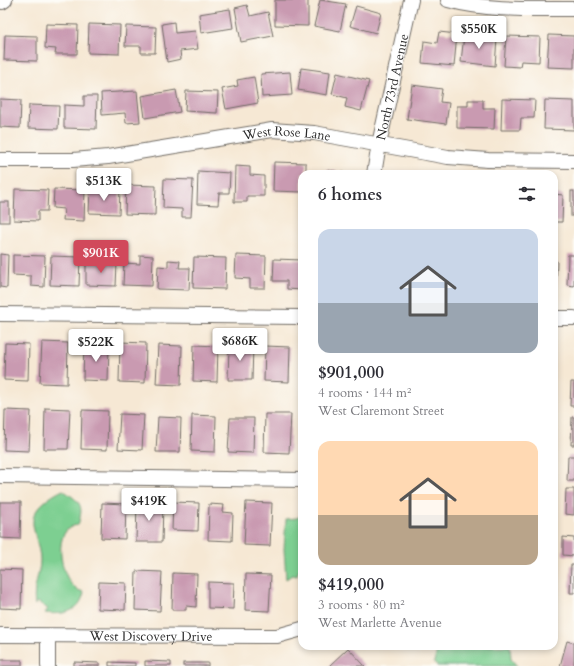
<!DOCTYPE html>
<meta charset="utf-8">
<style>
body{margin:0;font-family:Cardo,serif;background:#f7f7f7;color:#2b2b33;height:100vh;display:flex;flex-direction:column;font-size:15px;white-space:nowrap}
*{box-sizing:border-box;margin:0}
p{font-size:13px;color:#7c7c81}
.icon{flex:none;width:22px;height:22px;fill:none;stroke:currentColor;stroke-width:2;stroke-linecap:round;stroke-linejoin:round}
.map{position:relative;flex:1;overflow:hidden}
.details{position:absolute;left:298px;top:170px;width:260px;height:480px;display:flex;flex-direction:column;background:#fff;border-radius:12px;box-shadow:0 2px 6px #0003}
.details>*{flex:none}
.price{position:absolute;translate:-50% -34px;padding:0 9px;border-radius:4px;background:#fff;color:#222;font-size:13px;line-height:26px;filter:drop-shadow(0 1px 2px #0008)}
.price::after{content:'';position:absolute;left:50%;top:24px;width:12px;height:9px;margin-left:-6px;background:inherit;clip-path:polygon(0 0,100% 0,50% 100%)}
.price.selected{background:#d1495b;color:#fff}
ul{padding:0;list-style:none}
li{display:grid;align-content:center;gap:8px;height:212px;padding:0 20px}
li span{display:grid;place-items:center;height:124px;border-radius:12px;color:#555}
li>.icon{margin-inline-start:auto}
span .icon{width:72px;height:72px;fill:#fffc;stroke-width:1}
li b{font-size:17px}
h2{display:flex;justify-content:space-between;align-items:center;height:48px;padding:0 20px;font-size:17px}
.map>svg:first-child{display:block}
</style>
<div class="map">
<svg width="574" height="666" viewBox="0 0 574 666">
<rect width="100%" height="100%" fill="#fdfcf7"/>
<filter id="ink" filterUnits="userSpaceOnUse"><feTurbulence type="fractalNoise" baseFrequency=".025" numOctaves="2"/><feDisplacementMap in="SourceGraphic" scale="8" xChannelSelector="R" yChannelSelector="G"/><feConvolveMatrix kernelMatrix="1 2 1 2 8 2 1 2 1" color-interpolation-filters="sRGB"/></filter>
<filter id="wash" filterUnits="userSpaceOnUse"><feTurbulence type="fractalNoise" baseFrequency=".012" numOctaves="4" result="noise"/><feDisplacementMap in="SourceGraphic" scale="16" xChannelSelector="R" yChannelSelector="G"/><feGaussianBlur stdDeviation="0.9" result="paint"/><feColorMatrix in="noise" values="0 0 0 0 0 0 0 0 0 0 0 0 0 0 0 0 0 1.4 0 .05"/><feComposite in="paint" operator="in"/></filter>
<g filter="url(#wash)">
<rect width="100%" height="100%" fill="#f6e8d4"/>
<g fill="#7dcf91" stroke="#547d5e">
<path d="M 63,490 C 79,502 85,503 78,525 C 51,527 60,576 75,588 C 77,590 81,591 84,592 C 80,613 62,615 45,613 L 48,609 L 38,602 L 35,605 C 32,586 40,576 40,560 C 40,547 32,530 33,520 C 34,507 52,495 63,490 Z"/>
<path d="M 302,515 L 302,571 L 298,571 L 297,576 L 292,575 L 286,579 L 284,549 L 286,519 L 297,518 Z"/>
<path d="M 438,646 L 510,646 L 511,659 L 517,666 L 437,666 L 434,663 Z"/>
</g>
<g id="blocks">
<g fill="#c99ab1">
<path d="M 275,0 L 308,0 L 308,26 L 275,25 Z"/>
<path d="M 320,0 L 346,4 L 340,31 L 314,26 Z"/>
<path d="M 247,5 L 250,16 L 268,12 L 273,36 L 241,42 L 235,8 Z"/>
<path d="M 356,6 L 381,13 L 376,33 L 350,26 Z"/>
<path d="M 230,9 L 233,28 L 201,33 L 199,14 Z"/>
<path d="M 174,22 L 175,33 L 195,31 L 198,49 L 180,51 L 181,59 L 167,62 L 162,24 Z"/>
<path d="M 46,24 L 78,25 L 77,54 L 55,54 L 56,49 L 45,48 Z"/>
<path d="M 89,24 L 120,25 L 119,54 L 88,53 Z"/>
<path d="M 126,26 L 156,27 L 155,53 L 141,53 L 141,46 L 125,46 Z"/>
<path d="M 439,32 L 457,34 L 454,66 L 422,63 L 424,41 L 437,43 Z"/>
<path d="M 5,35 L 37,36 L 37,61 L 4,60 Z"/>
<path d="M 464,35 L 497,38 L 495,66 L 461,62 Z"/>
<path d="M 549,35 L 574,36 L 574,68 L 547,67 Z"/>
<path d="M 506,36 L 540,37 L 539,62 L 521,61 L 520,67 L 504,66 Z"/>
<path d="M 301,68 L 330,72 L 327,95 L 298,90 Z"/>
<path d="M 290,72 L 292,95 L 262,97 L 261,74 Z"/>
<path d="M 337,73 L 369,81 L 361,111 L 345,107 L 347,98 L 332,94 Z"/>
<path d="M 254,77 L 258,103 L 226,109 L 222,89 L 238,86 L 237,80 Z"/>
<path d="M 412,85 L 442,89 L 440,102 L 449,103 L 446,124 L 407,119 Z"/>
<path d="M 176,90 L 180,112 L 145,118 L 142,96 Z"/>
<path d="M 137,91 L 140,122 L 126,123 L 125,113 L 102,115 L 101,93 Z"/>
<path d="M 186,91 L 218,92 L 217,113 L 185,111 Z"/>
<path d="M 84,96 L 97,96 L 96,129 L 64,128 L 64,105 L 84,106 Z"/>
<path d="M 0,99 L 21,100 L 20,128 L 0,127 Z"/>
<path d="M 502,99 L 535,100 L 534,118 L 521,118 L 520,130 L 501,130 Z"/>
<path d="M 468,100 L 483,100 L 483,108 L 495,108 L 494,129 L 457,128 L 457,106 L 468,106 Z"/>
<path d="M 545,100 L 574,101 L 574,130 L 544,129 Z"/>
<path d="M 29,105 L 59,106 L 58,129 L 28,128 Z"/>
<path d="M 274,162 L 306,163 L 306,174 L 302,174 L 302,192 L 273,191 Z"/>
<path d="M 235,166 L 250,167 L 250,175 L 264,176 L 264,196 L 247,196 L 247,202 L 234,202 Z"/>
<path d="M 327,170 L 348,173 L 348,174 L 327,174 Z"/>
<path d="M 198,171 L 230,173 L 229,193 L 219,193 L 218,205 L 197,204 Z"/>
<path d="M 164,179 L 193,180 L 191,217 L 182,217 L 182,209 L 163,208 Z"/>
<path d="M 126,185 L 156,186 L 155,215 L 125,214 Z"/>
<path d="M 15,189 L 48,190 L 47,211 L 38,211 L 38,221 L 14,220 Z"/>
<path d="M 54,189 L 85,190 L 84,221 L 63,220 L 64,209 L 53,208 Z"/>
<path d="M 90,189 L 120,190 L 119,214 L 89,213 Z"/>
<rect x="571" y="191" width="3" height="25"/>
<path d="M 554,194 L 563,195 L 562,222 L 554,222 Z"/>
<rect x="0" y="202" width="9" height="20"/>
<path d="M 0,254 L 8,255 L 7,288 L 0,287 Z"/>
<path d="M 13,255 L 45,256 L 44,287 L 31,286 L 31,276 L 13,275 Z"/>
<path d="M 140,255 L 153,256 L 152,286 L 123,285 L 124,263 L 140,264 Z"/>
<path d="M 236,255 L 266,256 L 265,288 L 250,288 L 250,279 L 235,278 Z"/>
<path d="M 568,255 L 574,255 L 574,286 L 567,285 Z"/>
<path d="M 51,256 L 80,257 L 79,286 L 50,285 Z"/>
<path d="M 194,257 L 226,258 L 225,289 L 193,288 Z"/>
<path d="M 274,259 L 302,260 L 302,290 L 287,289 L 287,281 L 273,281 Z"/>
<path d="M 168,260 L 180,261 L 179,268 L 190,268 L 189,290 L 157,289 L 158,266 L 168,267 Z"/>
<path d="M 554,261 L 557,261 L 556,292 L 554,292 Z"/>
<path d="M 86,262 L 117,263 L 116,286 L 86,285 Z"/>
<path d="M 42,342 L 68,343 L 67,384 L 40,383 Z"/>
<path d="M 120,342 L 146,343 L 145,383 L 119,382 Z"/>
<path d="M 5,343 L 29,344 L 28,381 L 4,380 Z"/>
<path d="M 84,345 L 109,345 L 108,381 L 83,380 Z"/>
<path d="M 158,345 L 182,346 L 181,385 L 156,384 Z"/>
<path d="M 194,345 L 218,346 L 217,382 L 193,381 Z"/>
<path d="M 229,345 L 253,345 L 252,380 L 228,380 Z"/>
<path d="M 265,346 L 290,347 L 289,382 L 264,381 Z"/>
<path d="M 571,382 L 574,382 L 574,406 L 570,406 Z"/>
<path d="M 45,408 L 70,409 L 68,449 L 44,449 Z"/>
<path d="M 5,410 L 31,411 L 29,451 L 4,450 Z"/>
<path d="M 82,410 L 108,411 L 107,450 L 81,449 Z"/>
<path d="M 120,414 L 144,415 L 142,450 L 118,449 Z"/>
<path d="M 265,414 L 291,414 L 289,453 L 264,452 Z"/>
<path d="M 192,415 L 216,416 L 215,452 L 191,451 Z"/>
<path d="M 158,417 L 181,418 L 180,452 L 156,452 Z"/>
<path d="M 572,417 L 574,417 L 574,445 L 571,445 Z"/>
<path d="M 230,418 L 254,418 L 253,453 L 228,452 Z"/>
<path d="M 568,456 L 574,456 L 574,481 L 567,481 Z"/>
<path d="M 566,489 L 574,489 L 574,515 L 565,514 Z"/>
<path d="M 0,502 L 21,502 L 20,539 L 0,538 Z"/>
<path d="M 137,502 L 163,503 L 162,542 L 136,542 Z"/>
<path d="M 173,502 L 199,503 L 198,531 L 172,530 Z"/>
<path d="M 246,502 L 272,503 L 270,546 L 244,545 Z"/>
<path d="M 102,503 L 126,504 L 125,539 L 101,538 Z"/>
<path d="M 209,504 L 224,505 L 223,512 L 233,513 L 232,541 L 208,540 Z"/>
<path d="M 563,537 L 574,538 L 574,556 L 563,555 Z"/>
<path d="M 571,565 L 574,565 L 574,593 L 570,593 Z"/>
<path d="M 0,569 L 22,570 L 21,609 L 0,608 Z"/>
<path d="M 136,571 L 162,572 L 160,611 L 135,610 Z"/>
<path d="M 173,573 L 197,574 L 196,607 L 186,606 L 186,610 L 172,610 Z"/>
<path d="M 246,574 L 271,575 L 269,611 L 245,610 Z"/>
<path d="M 99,582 L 126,583 L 125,610 L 98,609 Z"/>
<path d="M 208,582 L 234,583 L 233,609 L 208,608 Z"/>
<path d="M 567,641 L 574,643 L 574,666 L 560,666 Z"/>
<path d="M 348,648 L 365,666 L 329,666 Z"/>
<rect x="0" y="660" width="22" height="6"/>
<path d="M 145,661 L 171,662 L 171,666 L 145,666 Z"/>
<path d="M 74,662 L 99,663 L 99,666 L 74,666 Z"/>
<path d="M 109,662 L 135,663 L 135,666 L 109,666 Z"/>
<rect x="183" y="663" width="25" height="3"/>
</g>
</g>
</g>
<g filter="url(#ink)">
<use href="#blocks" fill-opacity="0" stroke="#726d66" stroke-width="1"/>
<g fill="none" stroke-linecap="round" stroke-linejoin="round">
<g stroke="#726d66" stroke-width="16">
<g id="minor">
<path d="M 448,0 C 489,11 531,9 574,9"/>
<path d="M 2,2 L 5,0"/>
<path id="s1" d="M 0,160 L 73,160 L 108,157 L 272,130 L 314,133 L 448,157 L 488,160 L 574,161"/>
<path id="s2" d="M 374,174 L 379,144 L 411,0"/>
<path d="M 0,314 L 302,317"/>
<path d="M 554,318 L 574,318"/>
<path d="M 0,476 L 302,480"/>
<path id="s3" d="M 0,635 L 277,636 L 302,629"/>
<path d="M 48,666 L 48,636"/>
</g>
</g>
<use href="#minor" stroke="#fff" stroke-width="14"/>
</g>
</g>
<g text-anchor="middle" stroke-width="3.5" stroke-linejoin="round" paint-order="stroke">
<g font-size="13" fill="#2b2b2b" stroke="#fdfcf7">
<text dy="5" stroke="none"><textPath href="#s2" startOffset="89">North 73rd Avenue</textPath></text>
<text dy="5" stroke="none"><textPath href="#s1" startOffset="289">West Rose Lane</textPath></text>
<text dy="5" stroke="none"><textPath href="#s3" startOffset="151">West Discovery Drive</textPath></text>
</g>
</g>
</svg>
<b class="price" style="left:479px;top:50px">$550K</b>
<b class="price" style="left:104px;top:202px">$513K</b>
<b class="price selected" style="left:101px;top:274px">$901K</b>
<b class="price" style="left:240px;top:362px">$686K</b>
<b class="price" style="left:96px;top:363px">$522K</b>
<b class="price" style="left:149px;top:522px">$419K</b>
<section class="details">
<h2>6 homes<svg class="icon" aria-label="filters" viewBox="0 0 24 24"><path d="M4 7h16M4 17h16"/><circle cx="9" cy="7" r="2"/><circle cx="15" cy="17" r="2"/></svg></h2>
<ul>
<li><span style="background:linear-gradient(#c9d6e8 60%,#9aa5b1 0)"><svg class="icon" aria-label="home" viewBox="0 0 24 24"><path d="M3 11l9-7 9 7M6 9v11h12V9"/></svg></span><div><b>$901,000</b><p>4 rooms · 144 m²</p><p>West Claremont Street</p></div></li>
<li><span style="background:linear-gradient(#ffd9b3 60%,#b9a48a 0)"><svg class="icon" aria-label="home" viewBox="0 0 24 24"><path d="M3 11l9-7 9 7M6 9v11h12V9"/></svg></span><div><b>$419,000</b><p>3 rooms · 80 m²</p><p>West Marlette Avenue</p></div></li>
</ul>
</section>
</div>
